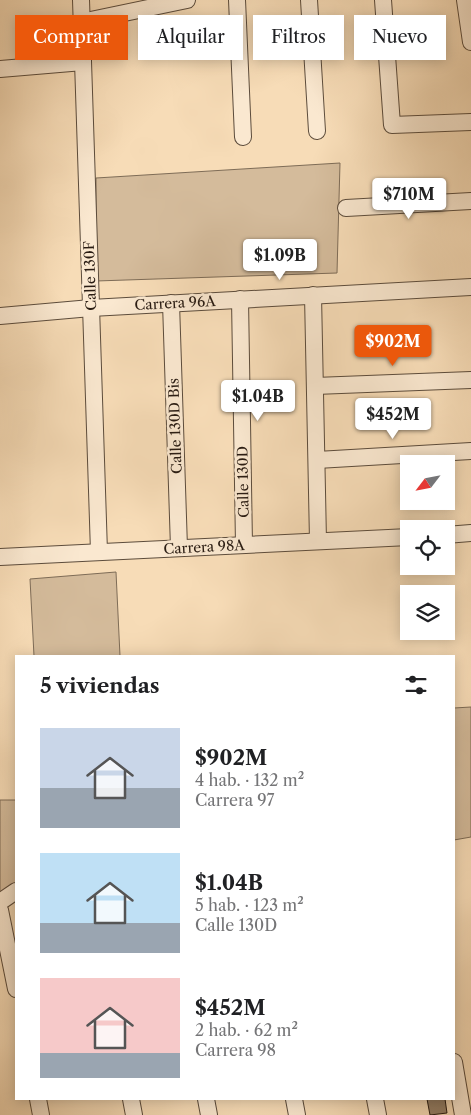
<!DOCTYPE html>
<html lang="es">
<meta charset="utf-8">
<style>
body{margin:0;font-family:"Libre Caslon Text",serif;background:#f2f2f2;color:#202124;height:100vh;display:flex;flex-direction:column;font-size:19px;white-space:nowrap}
*{box-sizing:border-box;margin:0}
p{font-size:16px;color:#757577}
.icon{flex:none;width:28px;height:28px;fill:none;stroke:currentColor;stroke-width:2;stroke-linecap:round;stroke-linejoin:round}
.map{position:relative;flex:1;overflow:hidden}
.sheet{position:absolute;left:15px;top:655px;width:440px;height:445px;display:flex;flex-direction:column;background:#fff;border-radius:0px;box-shadow:0 2px 12px #0003}
.sheet>*{flex:none}
.banner{position:absolute;left:15px;top:15px;width:441px;height:45px;display:flex;gap:10px}
.needle{width:32px;rotate:238deg}
.fabs{position:absolute;left:400px;top:455px;display:grid;gap:10px}
.fabs a{display:grid;place-items:center;width:55px;height:55px;border-radius:0px;background:#fff;box-shadow:0 2px 12px #0003;font-size:25px}
.price{position:absolute;translate:-50% -42px;padding:0 11px;border-radius:5px;background:#fff;color:#222;font-size:16px;line-height:32px;filter:drop-shadow(0 1px 2px #0008)}
.price::after{content:'';position:absolute;left:50%;top:30px;width:15px;height:11px;margin-left:-8px;background:inherit;clip-path:polygon(0 0,100% 0,50% 100%)}
.price.current{background:#ea580c;color:#fff}
ul{padding:0;list-style:none}
li{display:flex;align-items:center;gap:15px;height:125px;padding:0 25px}
li span{display:grid;place-items:center;flex:none;width:140px;height:100px;border-radius:0px;color:#555}
li>.icon{margin-inline-start:auto}
span .icon{width:60px;height:60px;fill:#fffc;stroke-width:1}
li b{font-size:21px}
h2{display:flex;justify-content:space-between;align-items:center;height:60px;padding:0 25px;font-size:21px}
.pill{padding:0 18px;border-radius:0px;background:#fff;box-shadow:0 2px 12px #0003;font-size:18px;line-height:45px}
.pill.current{background:#ea580c;color:#fff}
.map>svg:first-child{display:block}
</style>
<div class="map">
<svg width="471" height="1115" viewBox="0 0 471 1115">
<rect width="100%" height="100%" fill="#f7dcb7"/>
<filter id="stains"><feTurbulence type="fractalNoise" baseFrequency=".004" numOctaves="4"/><feColorMatrix values="0 0 0 0 .2 0 0 0 0 .09 0 0 0 0 .02 0 0 0 .5 -.17"/></filter>
<radialGradient id="worn" r=".72"><stop offset=".6" stop-color="#630" stop-opacity="0"/><stop offset="1" stop-color="#630" stop-opacity=".3"/></radialGradient>
<g fill="#d4bb9b" stroke="#7e6c57">
<path d="M 340,163 L 337,273 L 96,281 L 96,178 Z"/>
<path d="M 116,572 L 120,656 L 34,656 L 30,579 Z"/>
<path d="M 471,707 L 471,837 L 454,840 L 454,708 Z"/>
<path d="M 0,800 L 16,800 L 16,900 L 0,903 Z"/>
</g>
<path fill="#948068" stroke="#291c13" d="M 427,1099 L 445,1099 L 447,1113 L 430,1115 Z"/>
<g fill="none" stroke-linecap="round" stroke-linejoin="round">
<g stroke="#5c4c3c" stroke-width="18">
<g id="minor">
<path d="M 81,0 L 99,552"/>
<path d="M 237,0 L 243,137"/>
<path d="M 309,0 L 317,131"/>
<path d="M 383,0 L 392,125 L 471,122"/>
<path d="M 465,0 L 471,42"/>
<path d="M 81,22 L 187,0"/>
<path d="M 0,69 L 83,62"/>
<path d="M 346,208 L 471,201"/>
<path d="M 313,295 L 318,541"/>
<path d="M 240,299 L 244,545"/>
<path d="M 171,303 L 179,548"/>
<path d="M 0,316 L 91,308 L 471,287"/>
<path d="M 315,386 L 471,380"/>
<path d="M 317,460 L 471,451"/>
<path d="M 446,535 L 471,533"/>
<path d="M 0,557 L 409,537"/>
<path d="M 0,902 L 16,891"/>
<path d="M 0,910 L 16,989"/>
<path d="M 454,1062 L 463,1115"/>
<path d="M 38,1099 L 41,1115"/>
<path d="M 131,1099 L 134,1115"/>
<path d="M 206,1099 L 209,1115"/>
<path d="M 294,1099 L 297,1115"/>
<path d="M 375,1099 L 378,1115"/>
</g>
</g>
<use href="#minor" stroke="#fae8d0" stroke-width="16"/>
</g>
<g text-anchor="middle" stroke-width="5" stroke-linejoin="round" paint-order="stroke">
<g font-size="14" fill="#291c13" stroke="#fae8d0">
<text transform="translate(90 276) rotate(-92)" y="5">Calle 130F</text>
<text transform="translate(175 303) rotate(-3)" y="5">Carrera 96A</text>
<text transform="translate(175 426) rotate(-92)" y="5">Calle 130D Bis</text>
<text transform="translate(243 482) rotate(-91)" y="5">Calle 130D</text>
<text transform="translate(204 547) rotate(-3)" y="5">Carrera 98A</text>
</g>
</g>
<rect width="100%" height="100%" filter="url(#stains)"/>
<rect width="100%" height="100%" fill="url(#worn)"/>
</svg>
<div class="fabs">
<a><svg class="needle" viewBox="-14 -14 28 28"><path d="M0-13l5 13h-10z" fill="#e53935"/><path d="M0 13l5-13h-10z" fill="#757577"/></svg></a>
<a><svg class="icon" aria-label="locate" viewBox="0 0 24 24"><circle cx="12" cy="12" r="6"/><path d="M12 2v4M12 18v4M2 12h4M18 12h4"/></svg></a>
<a><svg class="icon" aria-label="layers" viewBox="0 0 24 24"><path d="M12 4l9 5-9 5-9-5zM3 14l9 5 9-5"/></svg></a>
</div>
<b class="price" style="left:409px;top:220px">$710M</b>
<b class="price" style="left:280px;top:281px">$1.09B</b>
<b class="price current" style="left:393px;top:367px">$902M</b>
<b class="price" style="left:258px;top:422px">$1.04B</b>
<b class="price" style="left:393px;top:440px">$452M</b>
<div class="banner">
<a class="pill current">Comprar</a>
<a class="pill">Alquilar</a>
<a class="pill">Filtros</a>
<a class="pill">Nuevo</a>
</div>
<section class="sheet">
<h2>5 viviendas<svg class="icon" aria-label="filters" viewBox="0 0 24 24"><path d="M4 7h16M4 17h16"/><circle cx="9" cy="7" r="2"/><circle cx="15" cy="17" r="2"/></svg></h2>
<ul>
<li><span style="background:linear-gradient(#c9d6e8 60%,#9aa5b1 0)"><svg class="icon" aria-label="home" viewBox="0 0 24 24"><path d="M3 11l9-7 9 7M6 9v11h12V9"/></svg></span><div><b>$902M</b><p>4 hab. · 132 m²</p><p>Carrera 97</p></div></li>
<li><span style="background:linear-gradient(#bfe0f5 70%,#9aa5b1 0)"><svg class="icon" aria-label="home" viewBox="0 0 24 24"><path d="M3 11l9-7 9 7M6 9v11h12V9"/></svg></span><div><b>$1.04B</b><p>5 hab. · 123 m²</p><p>Calle 130D</p></div></li>
<li><span style="background:linear-gradient(#f6c9c9 75%,#9aa5b1 0)"><svg class="icon" aria-label="home" viewBox="0 0 24 24"><path d="M3 11l9-7 9 7M6 9v11h12V9"/></svg></span><div><b>$452M</b><p>2 hab. · 62 m²</p><p>Carrera 98</p></div></li>
</ul>
</section>
</div>
